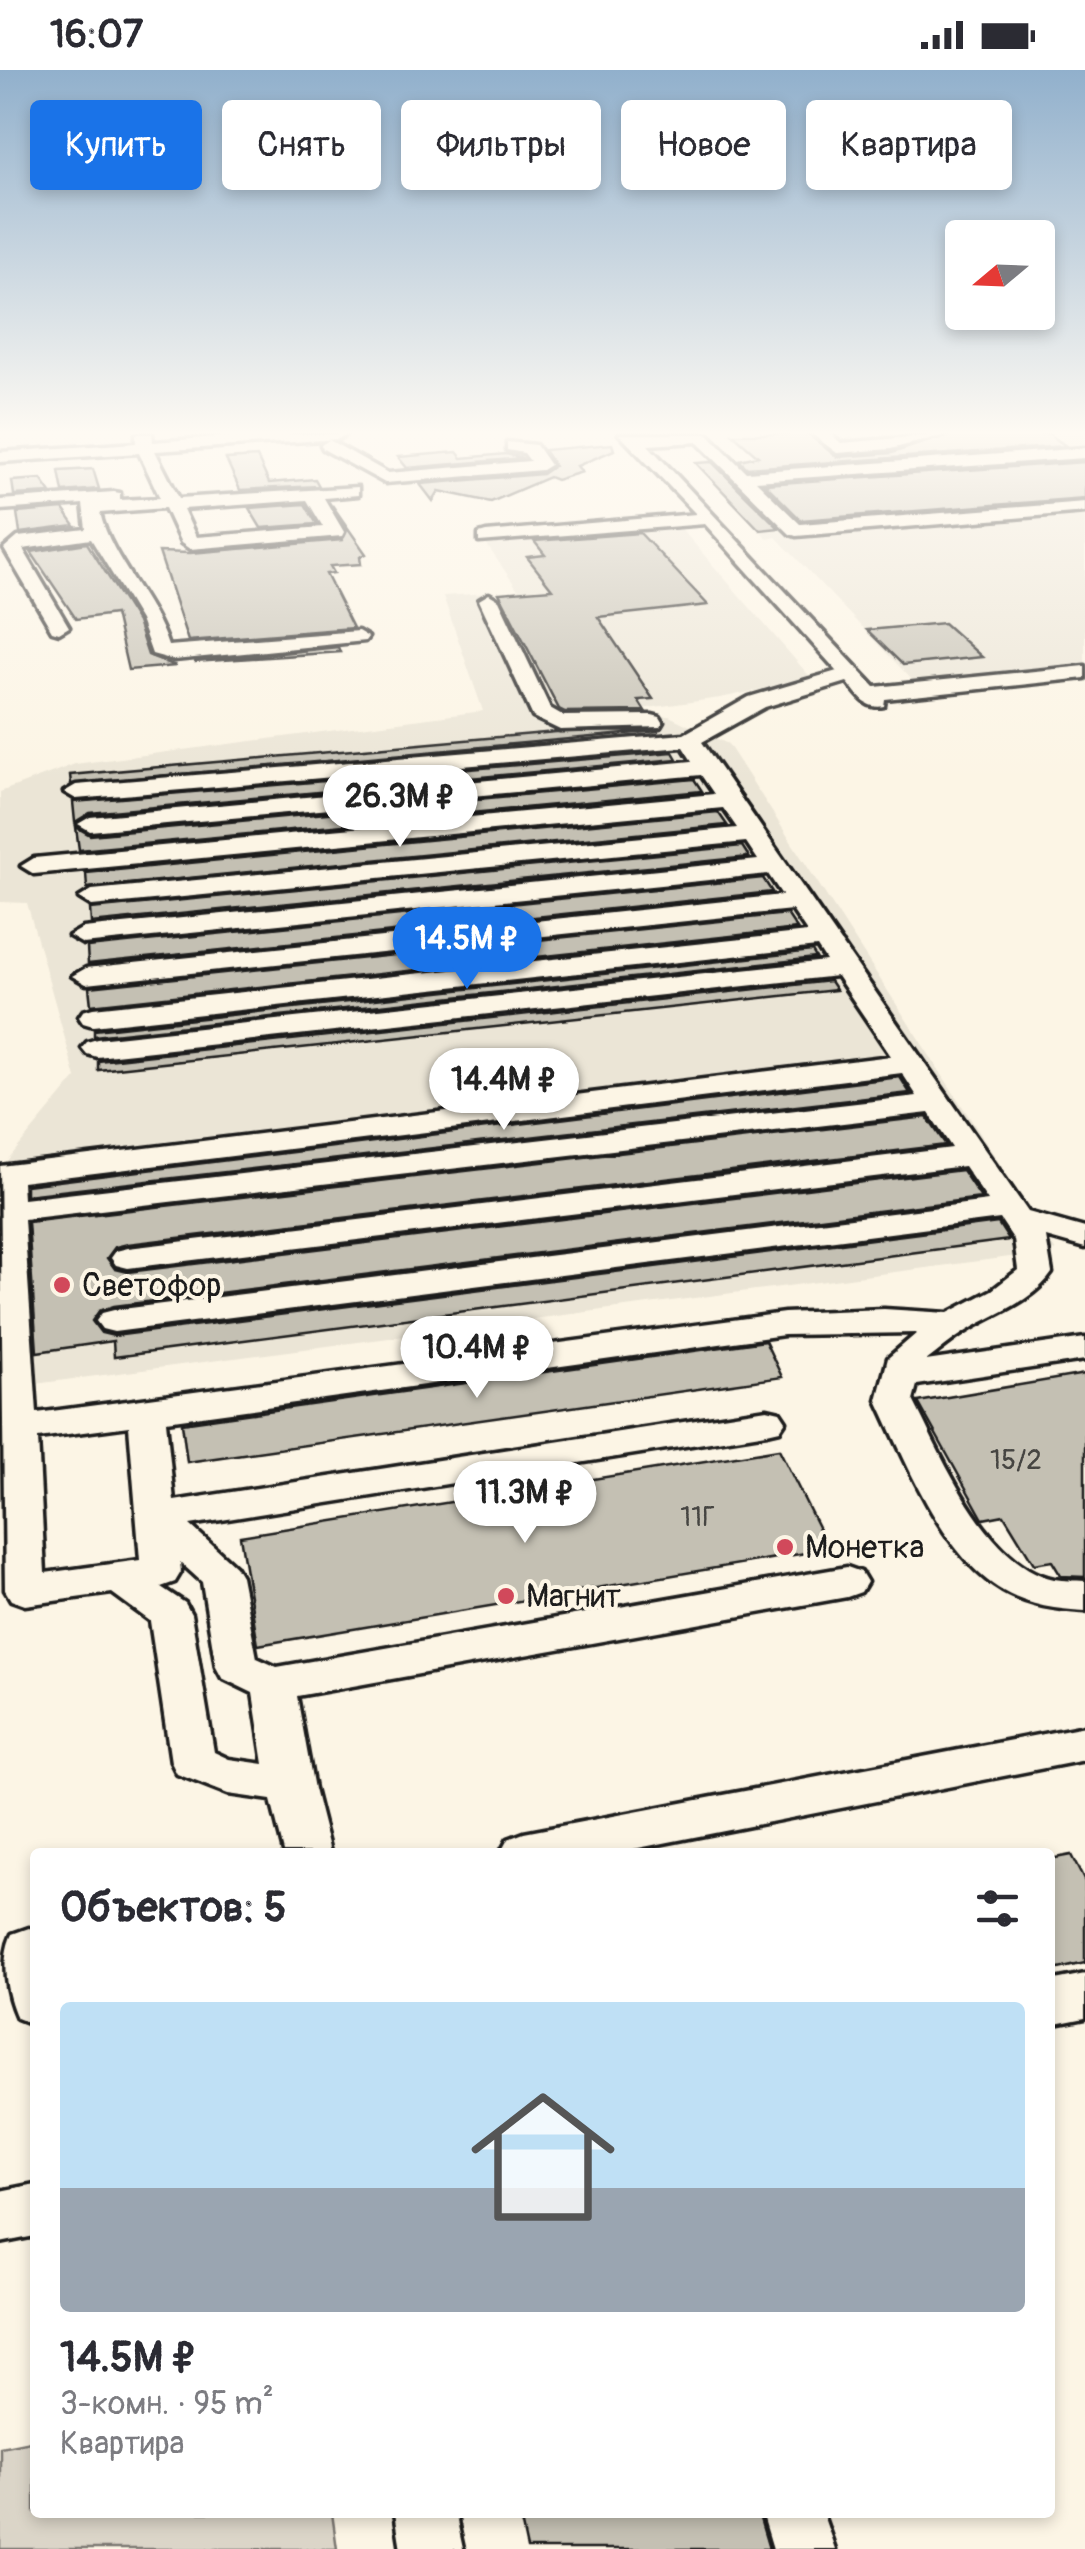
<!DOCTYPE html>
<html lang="ru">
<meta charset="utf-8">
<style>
body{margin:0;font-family:Pangolin,sans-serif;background:#f2f2f3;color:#2b2b33;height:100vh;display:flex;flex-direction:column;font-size:38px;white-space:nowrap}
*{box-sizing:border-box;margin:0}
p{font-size:32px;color:#7c7c81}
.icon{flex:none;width:55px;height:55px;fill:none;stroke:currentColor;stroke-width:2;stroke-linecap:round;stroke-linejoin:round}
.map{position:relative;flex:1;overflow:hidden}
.sheet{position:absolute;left:30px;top:1778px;width:1025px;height:670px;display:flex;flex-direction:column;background:#fff;border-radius:10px;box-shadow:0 5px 15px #0003}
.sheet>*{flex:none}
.guide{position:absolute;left:30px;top:30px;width:1025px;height:90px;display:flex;gap:20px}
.needle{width:65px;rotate:251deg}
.controls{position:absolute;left:945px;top:150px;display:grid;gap:20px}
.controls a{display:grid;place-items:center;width:110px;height:110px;border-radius:10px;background:#fff;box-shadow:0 5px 15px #0003;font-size:50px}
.price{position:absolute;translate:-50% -85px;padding:0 22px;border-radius:35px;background:#fff;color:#222;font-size:32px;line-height:65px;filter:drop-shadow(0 2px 5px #0008)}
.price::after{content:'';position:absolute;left:50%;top:60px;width:30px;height:22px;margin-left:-15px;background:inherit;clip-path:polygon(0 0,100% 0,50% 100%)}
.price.current{background:#1a73e8;color:#fff}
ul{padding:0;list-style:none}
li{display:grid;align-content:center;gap:20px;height:530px;padding:0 30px}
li+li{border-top:2px solid #e1e1e2}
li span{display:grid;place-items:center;height:310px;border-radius:10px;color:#555}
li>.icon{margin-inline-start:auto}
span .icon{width:180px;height:180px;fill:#fffc;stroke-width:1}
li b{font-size:42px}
h2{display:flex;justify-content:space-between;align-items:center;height:120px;padding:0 30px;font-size:42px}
.chip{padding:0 35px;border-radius:10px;background:#fff;box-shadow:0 5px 15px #0003;font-size:35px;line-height:90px}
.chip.current{background:#1a73e8;color:#fff}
.status{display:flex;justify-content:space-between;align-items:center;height:70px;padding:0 50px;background:#fff;direction:ltr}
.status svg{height:28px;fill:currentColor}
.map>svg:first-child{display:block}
</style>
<div class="status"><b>16:07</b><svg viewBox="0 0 49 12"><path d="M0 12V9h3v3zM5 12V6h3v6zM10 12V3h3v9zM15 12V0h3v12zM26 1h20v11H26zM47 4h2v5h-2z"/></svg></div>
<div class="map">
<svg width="1085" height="2479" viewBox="0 0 1085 2479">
<rect width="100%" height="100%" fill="#fcf5e5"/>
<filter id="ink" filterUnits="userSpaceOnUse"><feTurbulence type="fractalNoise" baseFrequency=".01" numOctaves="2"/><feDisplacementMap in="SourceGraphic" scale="20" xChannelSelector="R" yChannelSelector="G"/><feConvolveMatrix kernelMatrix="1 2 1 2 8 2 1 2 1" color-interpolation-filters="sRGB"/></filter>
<g filter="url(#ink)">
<g fill="#ebe5d6">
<path d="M 1045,364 L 1085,364 L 1085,598 L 917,615 L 776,467 L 768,469 L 696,393 L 715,386 L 751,397 L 1038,376 Z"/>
<path d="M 678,455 L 812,609 L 720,628 L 597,645 L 669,646 L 728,674 L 1056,1181 L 4,1318 L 0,1099 L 76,1008 L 27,833 L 0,832 L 0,722 L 75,694 L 483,641 L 443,526 L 519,521 L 484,471 Z"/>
</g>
<path fill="#dbd5c8" stroke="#7c7872" stroke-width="2.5" d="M 35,2370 L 35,2442 L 332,2443 L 337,2479 L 0,2479 L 0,2377 Z"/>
<g fill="#c4c0b3" stroke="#1c1c1c" stroke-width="2.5">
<path d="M 733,364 L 808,364 L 837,387 L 892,383 L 950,364 L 1049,364 L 1066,376 L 747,398 L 739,390 L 758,386 Z"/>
<path d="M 612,374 L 614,380 L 577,396 L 582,402 L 556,410 L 549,407 L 491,432 L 439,421 L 433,431 L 420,414 L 542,404 L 554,396 L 544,380 Z"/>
<path d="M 457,382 L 462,388 L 506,384 L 523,388 L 407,398 L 398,387 Z"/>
<path d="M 257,387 L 269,413 L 315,409 L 319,416 L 240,420 L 226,389 Z"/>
<path d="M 712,392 L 779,458 L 760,460 L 696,393 Z"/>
<path d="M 1085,392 L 1085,428 L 801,450 L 765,414 Z"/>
<path d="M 93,399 L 99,419 L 63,422 L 59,401 Z"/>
<path d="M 41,409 L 51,423 L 14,425 L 12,411 Z"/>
<path d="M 305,434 L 317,454 L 261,458 L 249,438 Z"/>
<path d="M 332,435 L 366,484 L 360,487 L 361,494 L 330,496 L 334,503 L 326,504 L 353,558 L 188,571 L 159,482 L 190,483 L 342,470 L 347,460 Z"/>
<path d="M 63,439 L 75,456 L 20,463 L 17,443 Z"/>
<path d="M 640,463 L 708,535 L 598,547 L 653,629 L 638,630 L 645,641 L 565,642 L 559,639 L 499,523 L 552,519 L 527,487 L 545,485 L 534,471 Z"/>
<path d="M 87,473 L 137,552 L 148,585 L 176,596 L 128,600 L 115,544 L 76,549 L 31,482 Z"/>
<path d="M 944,553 L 982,587 L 903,595 L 867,560 Z"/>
<path d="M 338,577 L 340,582 L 194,592 Z"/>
<path d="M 659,661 L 71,714 L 70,705 L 556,662 Z"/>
<path d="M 673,682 L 677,689 L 90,743 L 75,752 L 73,732 Z"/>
<path d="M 694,709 L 702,721 L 79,780 L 76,757 L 90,765 Z"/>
<path d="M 718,742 L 727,755 L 87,818 L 86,803 Z"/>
<path d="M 742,776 L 749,787 L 91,853 L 90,839 Z"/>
<path d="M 763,808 L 772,822 L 88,894 L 87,877 Z"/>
<path d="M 787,844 L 797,859 L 91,935 L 89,917 Z"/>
<path d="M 812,881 L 816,888 L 94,966 L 94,960 Z"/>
<path d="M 830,911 L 836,920 L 98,1000 L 98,991 Z"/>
<path d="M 900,1007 L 910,1023 L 26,1125 L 26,1115 Z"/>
<path d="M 927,1047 L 946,1075 L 128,1174 L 115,1177 L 107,1188 L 115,1199 L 128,1202 L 962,1100 L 981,1128 L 114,1236 L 99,1241 L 92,1251 L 101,1263 L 114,1266 L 998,1153 L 1009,1170 L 114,1287 L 113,1271 L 37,1282 L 28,1152 Z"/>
<path d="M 765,1271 L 782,1307 L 187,1392 L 182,1353 Z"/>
<path d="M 1085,1304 L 1085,1507 L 1061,1506 L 1052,1491 L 1034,1494 L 1004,1445 L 983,1449 L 918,1332 Z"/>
<path d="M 779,1379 L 829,1479 L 258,1575 L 240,1466 Z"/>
<path d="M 1071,1785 L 1085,1812 L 1085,1893 L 1050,1901 L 1050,1789 Z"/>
<path d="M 519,2442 L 758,2442 L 769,2479 L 527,2479 Z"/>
</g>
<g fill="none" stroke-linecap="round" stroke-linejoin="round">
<g stroke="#1c1c1c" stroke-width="7">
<g id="minor">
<path d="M 136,364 L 152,364 L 153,372 L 259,364 L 346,364 L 338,369 L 155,381 L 179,428 L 358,417 L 358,425 L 324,428 L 344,462 L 342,466 L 190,479 L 181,473 L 165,438 L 100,443 C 112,491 153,528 168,576 L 358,561 L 368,567 L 365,571 L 174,590 L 152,584 L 140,550 L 91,469 L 23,479 L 69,557 L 59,563 L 52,561 L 4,479 L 18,467 L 86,459 L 83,434 L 0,440 L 0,430 L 114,422 L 120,423 L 120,430 L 160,428 L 139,383 L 0,392 L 0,382 L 136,373 ZM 307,430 L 323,457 L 196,467 L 183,439 Z"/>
<path d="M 619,364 L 708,364 L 746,402 L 1085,378 L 1085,388 L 756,411 L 800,454 L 1085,432 L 1085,442 L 796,466 L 790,464 L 697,372 L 648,375 L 875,617 L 1085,596 L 1085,608 L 885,629 L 884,636 C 865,640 858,624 847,612 L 765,637 L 702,672 L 1028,1142 L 1085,1158 L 1085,1178 L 1046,1167 L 1052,1203 C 1031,1233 995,1243 965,1262 C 952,1270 939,1281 926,1291 L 1085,1268 L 1085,1290 L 917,1315 L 913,1330 C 942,1386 985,1494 1054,1509 C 1064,1511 1075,1510 1085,1511 L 1085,1541 C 1056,1539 1029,1536 1003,1521 C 942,1486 906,1391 877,1330 L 888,1288 L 917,1263 L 784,1265 L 166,1351 L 174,1431 L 767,1339 L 780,1342 L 786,1351 L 780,1360 L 767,1363 L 190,1455 L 235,1496 L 241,1506 L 257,1588 L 277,1597 L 847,1497 L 861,1502 L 867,1512 L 861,1522 L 847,1527 L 297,1626 L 314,1719 L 330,1782 L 284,1782 L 271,1730 L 228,1724 L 177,1704 L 171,1692 L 150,1551 L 112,1523 L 25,1535 L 11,1530 L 5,1520 L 0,1096 L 891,986 L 837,906 L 97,987 L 87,984 L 82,978 L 87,972 L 97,969 L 826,891 L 817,877 L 93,956 L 83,953 L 79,947 L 83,941 L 93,938 L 807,862 L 792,840 L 86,914 L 72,906 L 86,898 L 782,825 L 768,804 L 83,874 L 69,866 L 83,858 L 758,790 L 746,772 L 92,836 L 79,828 L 92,820 L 737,758 L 723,738 L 34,804 L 21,796 L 34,788 L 714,724 L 701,705 L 90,761 L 78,754 L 90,747 L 692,691 L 683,677 L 76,729 L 64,722 L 76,715 L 684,664 L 749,627 L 837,601 L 705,454 L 479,472 L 479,464 L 486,462 L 696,444 ZM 902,1003 L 917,1026 L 23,1129 L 22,1112 ZM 929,1043 L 952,1078 L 128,1178 L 116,1181 L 111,1188 L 116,1195 L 128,1198 L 964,1096 L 988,1131 L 114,1240 L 102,1243 L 96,1251 L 102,1259 L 114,1262 L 1000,1149 L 1014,1170 L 1018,1200 L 992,1220 L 948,1243 L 884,1239 L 784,1243 L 37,1343 L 24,1149 ZM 129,1356 L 140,1490 L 45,1503 L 38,1368 ZM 180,1492 L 202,1512 L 216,1597 L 222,1608 L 253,1623 L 264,1694 L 229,1689 L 214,1682 L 191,1544 L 185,1533 L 161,1517 L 175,1512 L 181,1502 Z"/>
<path d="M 812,364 L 831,364 L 841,373 L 947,364 L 891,379 L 837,383 Z"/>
<path d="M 329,370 L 388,403 L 530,391 L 524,383 L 507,380 L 507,372 L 536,375 L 550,395 L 542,400 L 385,413 L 323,379 L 321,375 Z"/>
<path d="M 489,524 L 499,530 L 550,638 L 564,646 L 652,645 L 660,647 L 663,652 L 660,657 L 560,660 L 533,647 L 479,530 Z"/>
<path d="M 1085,1656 L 1085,1690 L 618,1782 L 501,1782 L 508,1769 L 524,1763 Z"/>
<path d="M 29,1858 L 35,1860 L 35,1955 L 17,1948 C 6,1924 0,1889 12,1864 Z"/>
<path d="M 1085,1904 L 1085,1948 L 1050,1955 L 1050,1911 Z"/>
<path d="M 35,2114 L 35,2166 L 0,2173 L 0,2121 Z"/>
<path d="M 395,2442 L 455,2442 L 463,2479 L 401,2479 Z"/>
<path d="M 762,2442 L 822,2442 L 835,2479 L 773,2479 Z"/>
</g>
</g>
<use href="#minor" fill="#fcf5e5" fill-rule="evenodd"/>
</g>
</g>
<linearGradient id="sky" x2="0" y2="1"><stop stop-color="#91b0cc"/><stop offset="0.51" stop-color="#fefaf3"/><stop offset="1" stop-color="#fefaf3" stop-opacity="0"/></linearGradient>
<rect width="1085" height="711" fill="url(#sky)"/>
<g fill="#d1495b" stroke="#fcf5e5" stroke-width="4">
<circle cx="62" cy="1215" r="10"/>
<circle cx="785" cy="1477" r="10"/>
<circle cx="506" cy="1526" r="10"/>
</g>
<g text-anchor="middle" stroke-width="8" stroke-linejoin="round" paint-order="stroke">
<g font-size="28" fill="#464542">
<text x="1016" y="1399">15/2</text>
<text x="698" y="1456">11Г</text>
</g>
<g font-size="32" fill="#1c1c1c" stroke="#fcf5e5" text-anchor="start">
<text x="82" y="1226">Светофор</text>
<text x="805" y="1488">Монетка</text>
<text x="526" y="1537">Магнит</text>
</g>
</g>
</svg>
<div class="controls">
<a><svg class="needle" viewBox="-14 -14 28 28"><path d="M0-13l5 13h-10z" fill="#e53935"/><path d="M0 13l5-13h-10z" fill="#7c7c81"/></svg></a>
</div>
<b class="price" style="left:400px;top:780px">26.3M ₽</b>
<b class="price current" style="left:467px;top:922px">14.5M ₽</b>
<b class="price" style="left:504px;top:1063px">14.4M ₽</b>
<b class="price" style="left:477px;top:1331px">10.4M ₽</b>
<b class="price" style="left:525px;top:1476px">11.3M ₽</b>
<div class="guide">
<a class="chip current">Купить</a>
<a class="chip">Снять</a>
<a class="chip">Фильтры</a>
<a class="chip">Новое</a>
<a class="chip">Квартира</a>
</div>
<section class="sheet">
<h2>Объектов: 5<svg class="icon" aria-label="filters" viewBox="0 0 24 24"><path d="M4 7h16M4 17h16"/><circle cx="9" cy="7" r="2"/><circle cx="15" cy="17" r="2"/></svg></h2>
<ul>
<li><span style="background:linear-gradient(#bfe0f5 60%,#9aa5b1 0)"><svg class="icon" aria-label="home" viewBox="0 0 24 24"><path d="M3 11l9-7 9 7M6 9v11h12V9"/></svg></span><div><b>14.5M ₽</b><p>3-комн. · 95 m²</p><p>Квартира</p></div></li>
</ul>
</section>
</div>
